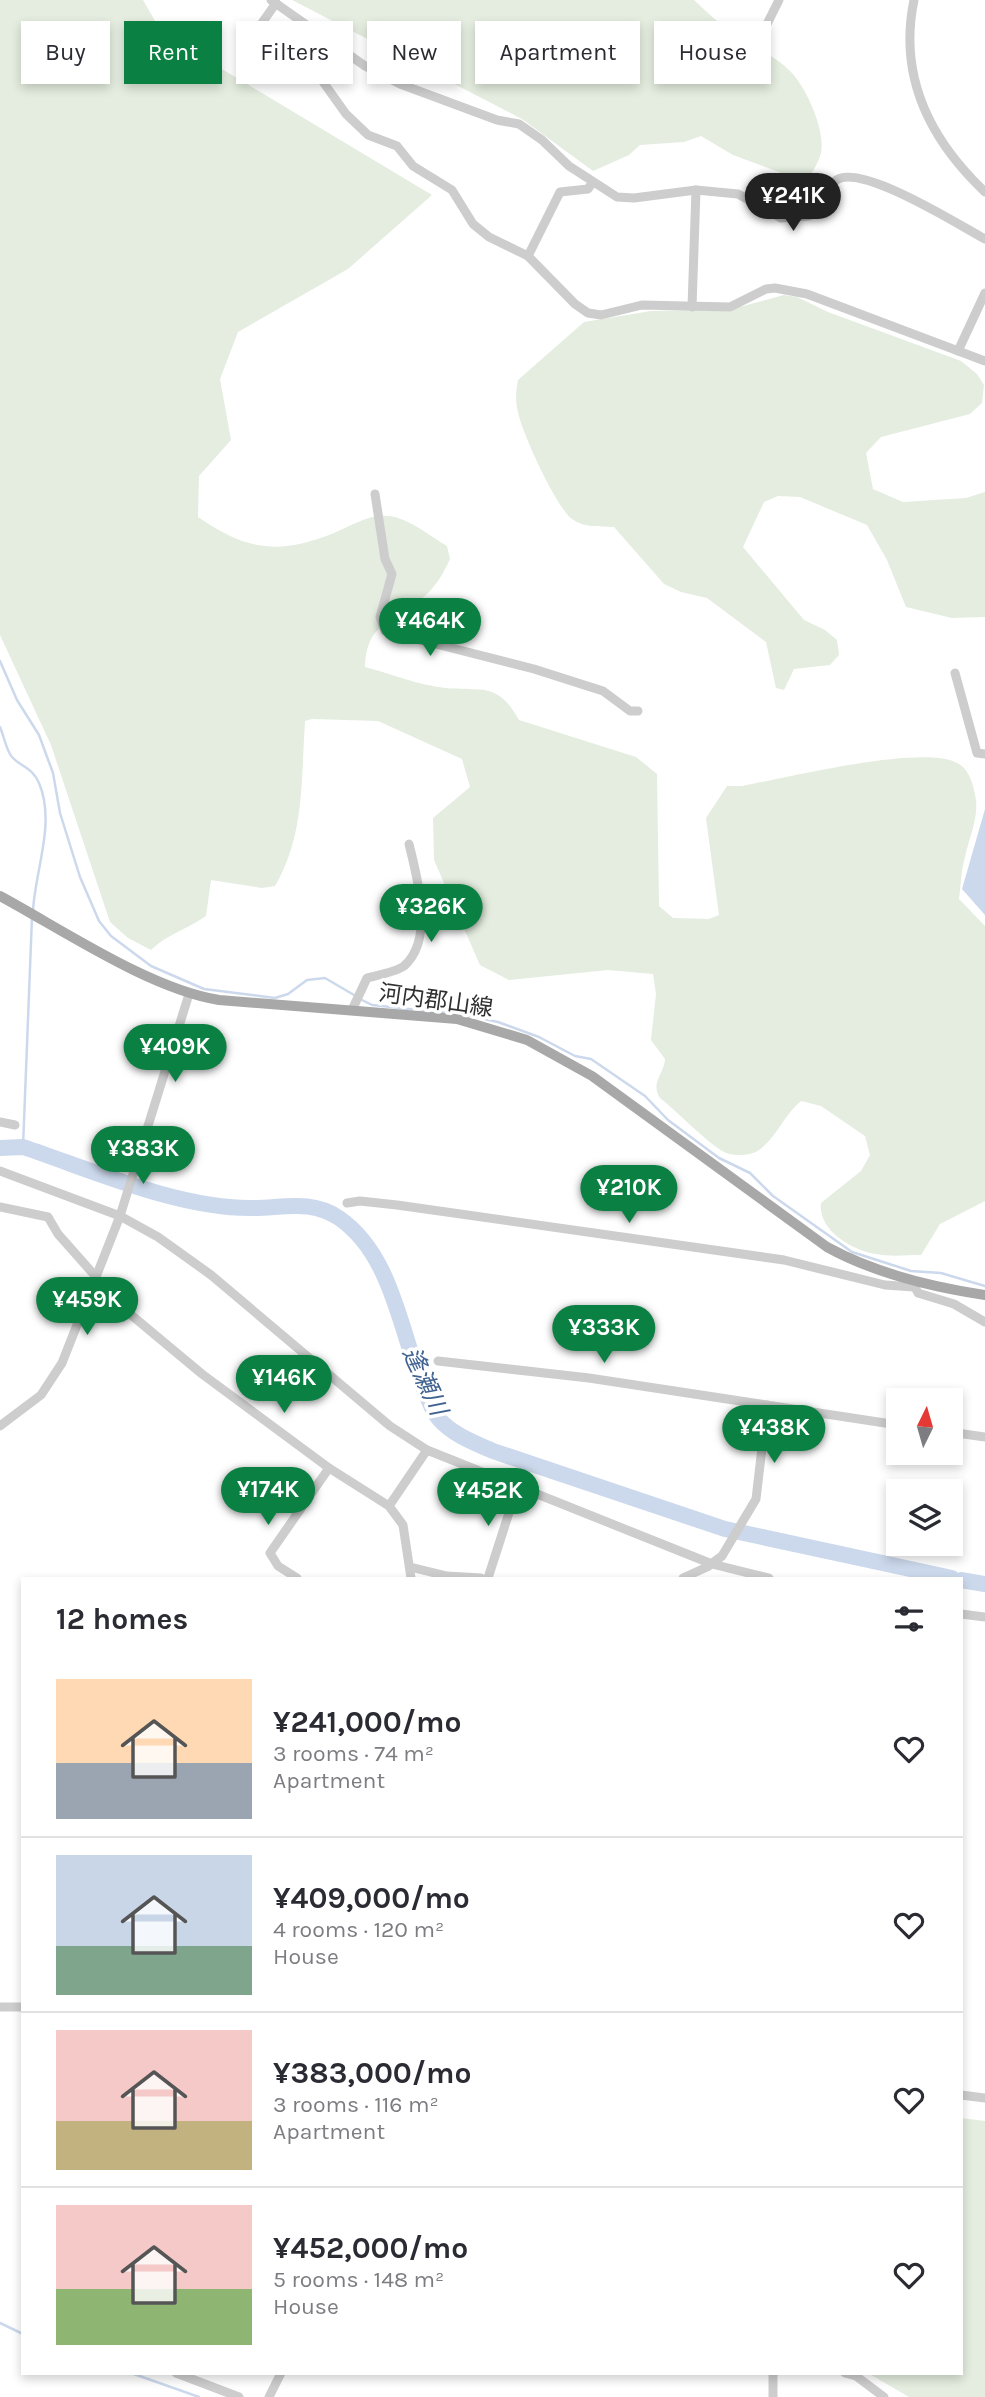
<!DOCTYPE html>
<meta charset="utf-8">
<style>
body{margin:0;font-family:Karla,"Noto Sans JP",sans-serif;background:#f7f7f7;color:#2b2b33;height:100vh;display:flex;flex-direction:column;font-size:26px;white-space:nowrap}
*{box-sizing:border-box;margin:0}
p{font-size:23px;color:#7c7c81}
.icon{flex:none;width:38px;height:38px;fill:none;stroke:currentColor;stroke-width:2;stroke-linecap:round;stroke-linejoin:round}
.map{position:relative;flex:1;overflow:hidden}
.drawer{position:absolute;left:21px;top:1577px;width:942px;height:798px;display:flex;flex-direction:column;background:#fff;border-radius:0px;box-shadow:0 4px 10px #0003}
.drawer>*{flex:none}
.hud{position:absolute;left:21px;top:21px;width:943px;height:63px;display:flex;gap:14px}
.needle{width:46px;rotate:5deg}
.buttons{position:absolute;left:886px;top:1388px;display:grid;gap:14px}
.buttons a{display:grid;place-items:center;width:77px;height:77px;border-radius:0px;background:#fff;box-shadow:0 4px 10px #0003;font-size:35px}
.price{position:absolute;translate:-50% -60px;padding:0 16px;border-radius:24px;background:#0b8043;color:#fff;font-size:23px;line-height:46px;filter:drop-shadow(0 2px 4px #0008)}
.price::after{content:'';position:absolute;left:50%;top:42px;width:21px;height:16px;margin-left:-10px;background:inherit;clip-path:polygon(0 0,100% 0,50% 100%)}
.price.current{background:#222;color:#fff}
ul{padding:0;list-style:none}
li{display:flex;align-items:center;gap:21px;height:175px;padding:0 35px}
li+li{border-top:2px solid #e1e1e2}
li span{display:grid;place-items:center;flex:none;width:196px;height:140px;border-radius:0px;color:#555}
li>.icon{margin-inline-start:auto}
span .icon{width:84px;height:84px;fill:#fffc;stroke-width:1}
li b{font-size:30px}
h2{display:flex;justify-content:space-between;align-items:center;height:84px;padding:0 35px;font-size:30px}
.pill{padding:0 24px;border-radius:0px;background:#fff;box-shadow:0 4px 10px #0003;font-size:24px;line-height:63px}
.pill.current{background:#0b8043;color:#fff}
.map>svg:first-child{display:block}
</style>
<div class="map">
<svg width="985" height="2397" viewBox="0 0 985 2397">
<rect width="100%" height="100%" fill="#fff"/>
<g fill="#e4eddf">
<path d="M 0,0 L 143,0 L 162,33 L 432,195 L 348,269 L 238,332 L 220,379 L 231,440 L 199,476 L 198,517 C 247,551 279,555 334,533 C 348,527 365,517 379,516 C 404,513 426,534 447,546 L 450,559 C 443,574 434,590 421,599 C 391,622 366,624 365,667 C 391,674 419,685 445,688 C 482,691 498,682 519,720 L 636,757 L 657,774 L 659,906 L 673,918 L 709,919 L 719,915 L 706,818 L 727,786 L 742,786 C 786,778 922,744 957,763 C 970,769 974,787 976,800 C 978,820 969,838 965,857 C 961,871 961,885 959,899 L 985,926 L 985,1201 L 940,1224 L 921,1255 C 907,1255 890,1257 876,1254 C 851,1250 818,1230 821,1203 L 861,1171 L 870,1155 L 865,1136 L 821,1106 L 801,1101 C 784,1115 777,1137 759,1150 C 751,1156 731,1157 722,1151 C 701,1137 681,1115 660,1098 C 650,1082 664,1075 665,1059 L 651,1040 L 656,994 L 653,974 L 608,970 L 509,980 L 480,965 L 434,860 L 433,818 L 470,787 L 462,759 L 378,721 L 312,719 L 305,721 C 301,779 305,835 275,886 L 262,888 L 211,880 L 206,916 C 188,929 167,934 151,950 L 128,938 L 110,922 L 51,745 L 0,635 Z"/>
<path d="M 292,0 L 694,0 C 706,11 718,23 731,32 C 751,46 773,54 790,71 C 806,86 828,135 820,156 C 816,168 808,179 799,188 L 779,172 L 733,155 L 701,136 L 684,142 L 640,145 L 629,155 L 593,171 L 522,119 Z"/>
<path d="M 784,295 L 797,297 L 828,312 L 961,361 L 977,374 L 984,385 L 982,403 L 970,414 L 881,437 L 866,453 L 873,489 L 903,502 L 966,498 L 985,492 L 985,617 L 952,618 L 906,607 L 887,560 L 867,525 L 800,497 L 778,496 L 764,502 L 743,547 L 804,620 L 825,630 L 837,640 L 839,655 L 830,665 L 794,669 L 784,690 L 776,688 L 766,642 L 707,598 L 681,592 L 664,584 L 614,527 C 598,526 585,528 572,519 C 556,507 522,433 518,412 C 515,401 516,391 518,380 L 584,322 L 651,311 L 732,309 Z"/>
<path d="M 961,2118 L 985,2121 L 985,2397 L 909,2397 L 868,2373 L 961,2373 Z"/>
</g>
<path fill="#ccd9ec" d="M 985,809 L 985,915 L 962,889 Z"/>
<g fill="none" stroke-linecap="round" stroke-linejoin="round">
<g stroke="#ccd9ec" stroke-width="2.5">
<path d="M 0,661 L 17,700 L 39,735 L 53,773 L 60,813 L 80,877 L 99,921 L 111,936 L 151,966 L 204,989 L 275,998 L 288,994 L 307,980 L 325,978 L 354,995"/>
<path d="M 0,727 C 4,736 6,750 12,757 C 21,767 32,767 39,783 C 56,823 35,870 33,911"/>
<path d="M 360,999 L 372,1005 L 466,1015 L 498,1022 L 539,1037 L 575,1056 L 591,1059 L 645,1096 L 668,1120 L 719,1158 L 750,1173 L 773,1196 L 852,1252 L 911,1271 L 941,1273 L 985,1286"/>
<path d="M 23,1147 L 32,917"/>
<path d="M 0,2323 L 23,2334"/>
<path d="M 131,2373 L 199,2397"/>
</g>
<g stroke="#ccd9ec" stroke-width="16">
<path d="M 0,1148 L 23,1147 C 92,1170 179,1209 252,1208 C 283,1208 311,1199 339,1218 C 394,1256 400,1335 425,1391 C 429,1400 432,1411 439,1419 C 453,1435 475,1443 493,1451 L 725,1529 L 952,1578"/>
<path d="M 961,1580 L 985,1584"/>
</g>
<g stroke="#cdcdcd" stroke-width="9">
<path d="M 271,0 L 365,66 L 400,84 L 497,120 L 519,124 L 542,140 L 569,166 L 617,197 L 634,198 L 696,190 L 738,194 L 781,218 L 809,216 L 822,210 L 835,181 C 858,161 959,225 985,239"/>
<path d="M 914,0 C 898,77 930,140 985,192"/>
<path d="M 276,3 L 248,43 L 258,55 L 276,66 L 321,79 L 346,114 L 368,135 L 397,146 L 413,166 L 452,190 L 473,224 L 489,237 L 528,256"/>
<path d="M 761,36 L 779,0"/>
<path d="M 592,183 L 588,189 L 560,192 L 528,256 L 575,304 L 588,313 L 601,315 L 642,305 L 730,307 L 766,289 L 775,288 L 807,294 L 985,361"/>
<path d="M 692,307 L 696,190"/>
<path d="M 958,351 L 985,293"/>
<path d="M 375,494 L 385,559 L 392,574 L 380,617 L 385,631 L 534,669 L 603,691 L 630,711 L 638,711"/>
<path d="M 955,673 L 977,753 L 985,754"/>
<path d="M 352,1010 L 367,978 C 378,975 396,972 404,966 C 435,939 417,877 409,844"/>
<path d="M 0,1122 L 15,1125"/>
<path d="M 0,1171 L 120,1216 L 158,1237 L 211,1275 L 390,1426 L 427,1450 L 712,1564 L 769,1578"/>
<path d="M 347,1203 L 360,1201 L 397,1205 L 784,1260 L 885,1285 L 914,1287"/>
<path d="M 0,1207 L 48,1217 L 58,1234 L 97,1278"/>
<path d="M 913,1283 L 918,1293 L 954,1304 L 985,1322"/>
<path d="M 94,1284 L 202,1374 L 329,1468 L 389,1506 L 403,1525 L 411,1578"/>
<path d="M 438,1361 L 589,1378 L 898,1425"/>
<path d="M 0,1426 L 41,1395 L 62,1363 L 120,1216 L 189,994"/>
<path d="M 950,1432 L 985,1437"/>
<path d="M 389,1506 L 427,1450"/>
<path d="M 410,1567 L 447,1576 L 481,1578"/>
<path d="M 297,1578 L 278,1566 L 270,1553 L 329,1468"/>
<path d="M 488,1578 L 517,1488"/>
<path d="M 683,1578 L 707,1567 L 722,1556 L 756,1499 L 767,1405"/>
<path d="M 961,1614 L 985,1617"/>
<path d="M 0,2007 L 23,2007"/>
<path d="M 961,2095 L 985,2098"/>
<path d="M 176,2373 L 239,2397"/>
<path d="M 773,2373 L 773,2397"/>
<path d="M 845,2373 L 856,2376 L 884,2397"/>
<path d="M 269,2397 L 281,2373"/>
</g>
<path stroke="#a8a8a8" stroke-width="10" d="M 0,896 C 63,930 150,989 219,1000 L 457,1019 L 527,1040 L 592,1076 L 827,1247 C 876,1274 931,1287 985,1295"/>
</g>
<g text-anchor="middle" stroke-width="7" stroke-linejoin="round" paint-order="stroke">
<g font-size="23" fill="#303030" stroke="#fff">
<text transform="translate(436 1000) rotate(8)" y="8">河内郡山線</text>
</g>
<g font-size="24" font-style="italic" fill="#406391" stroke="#fff">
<text transform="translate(425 1381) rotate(65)" y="8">逢瀬川</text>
</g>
</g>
</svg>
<div class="buttons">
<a><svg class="needle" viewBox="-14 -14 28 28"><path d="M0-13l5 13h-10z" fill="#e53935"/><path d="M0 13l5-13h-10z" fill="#7c7c81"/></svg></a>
<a><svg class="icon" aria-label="layers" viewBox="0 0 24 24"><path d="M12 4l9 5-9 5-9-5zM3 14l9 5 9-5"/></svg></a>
</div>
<b class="price current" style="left:793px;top:233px">¥241K</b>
<b class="price" style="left:430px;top:658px">¥464K</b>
<b class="price" style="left:431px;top:944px">¥326K</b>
<b class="price" style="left:175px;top:1084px">¥409K</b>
<b class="price" style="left:143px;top:1186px">¥383K</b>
<b class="price" style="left:629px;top:1225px">¥210K</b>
<b class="price" style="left:87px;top:1337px">¥459K</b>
<b class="price" style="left:604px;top:1365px">¥333K</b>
<b class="price" style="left:284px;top:1415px">¥146K</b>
<b class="price" style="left:774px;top:1465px">¥438K</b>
<b class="price" style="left:268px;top:1527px">¥174K</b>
<b class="price" style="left:488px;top:1528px">¥452K</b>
<div class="hud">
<a class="pill">Buy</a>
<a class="pill current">Rent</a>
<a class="pill">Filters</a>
<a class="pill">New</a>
<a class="pill">Apartment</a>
<a class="pill">House</a>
</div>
<section class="drawer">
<h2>12 homes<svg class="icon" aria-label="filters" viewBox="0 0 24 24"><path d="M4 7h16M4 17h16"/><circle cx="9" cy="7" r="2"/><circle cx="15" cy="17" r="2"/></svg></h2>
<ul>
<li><span style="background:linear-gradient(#ffd9b3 60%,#9aa5b1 0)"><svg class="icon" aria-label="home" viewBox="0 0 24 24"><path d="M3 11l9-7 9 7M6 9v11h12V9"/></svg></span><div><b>¥241,000/mo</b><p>3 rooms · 74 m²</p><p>Apartment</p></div><svg class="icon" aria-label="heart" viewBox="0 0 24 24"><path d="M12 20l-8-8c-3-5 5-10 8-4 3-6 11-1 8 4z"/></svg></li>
<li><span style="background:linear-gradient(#c9d6e8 65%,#7fa58c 0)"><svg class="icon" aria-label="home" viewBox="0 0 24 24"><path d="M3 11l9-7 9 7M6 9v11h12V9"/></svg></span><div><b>¥409,000/mo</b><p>4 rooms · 120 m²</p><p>House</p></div><svg class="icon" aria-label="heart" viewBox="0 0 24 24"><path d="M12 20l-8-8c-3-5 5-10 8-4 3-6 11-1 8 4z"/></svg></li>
<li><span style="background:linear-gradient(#f6c9c9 65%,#c2b280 0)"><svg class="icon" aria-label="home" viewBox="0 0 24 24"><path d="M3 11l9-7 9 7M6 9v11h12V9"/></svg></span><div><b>¥383,000/mo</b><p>3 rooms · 116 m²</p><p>Apartment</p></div><svg class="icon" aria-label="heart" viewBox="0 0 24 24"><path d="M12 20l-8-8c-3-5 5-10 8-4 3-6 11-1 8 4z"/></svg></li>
<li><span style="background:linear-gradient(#f6c9c9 60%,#8fb573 0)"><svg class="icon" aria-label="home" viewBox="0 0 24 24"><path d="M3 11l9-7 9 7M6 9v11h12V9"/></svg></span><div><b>¥452,000/mo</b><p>5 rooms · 148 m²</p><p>House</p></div><svg class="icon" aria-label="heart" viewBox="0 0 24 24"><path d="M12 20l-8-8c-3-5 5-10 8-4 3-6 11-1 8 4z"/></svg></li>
</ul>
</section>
</div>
